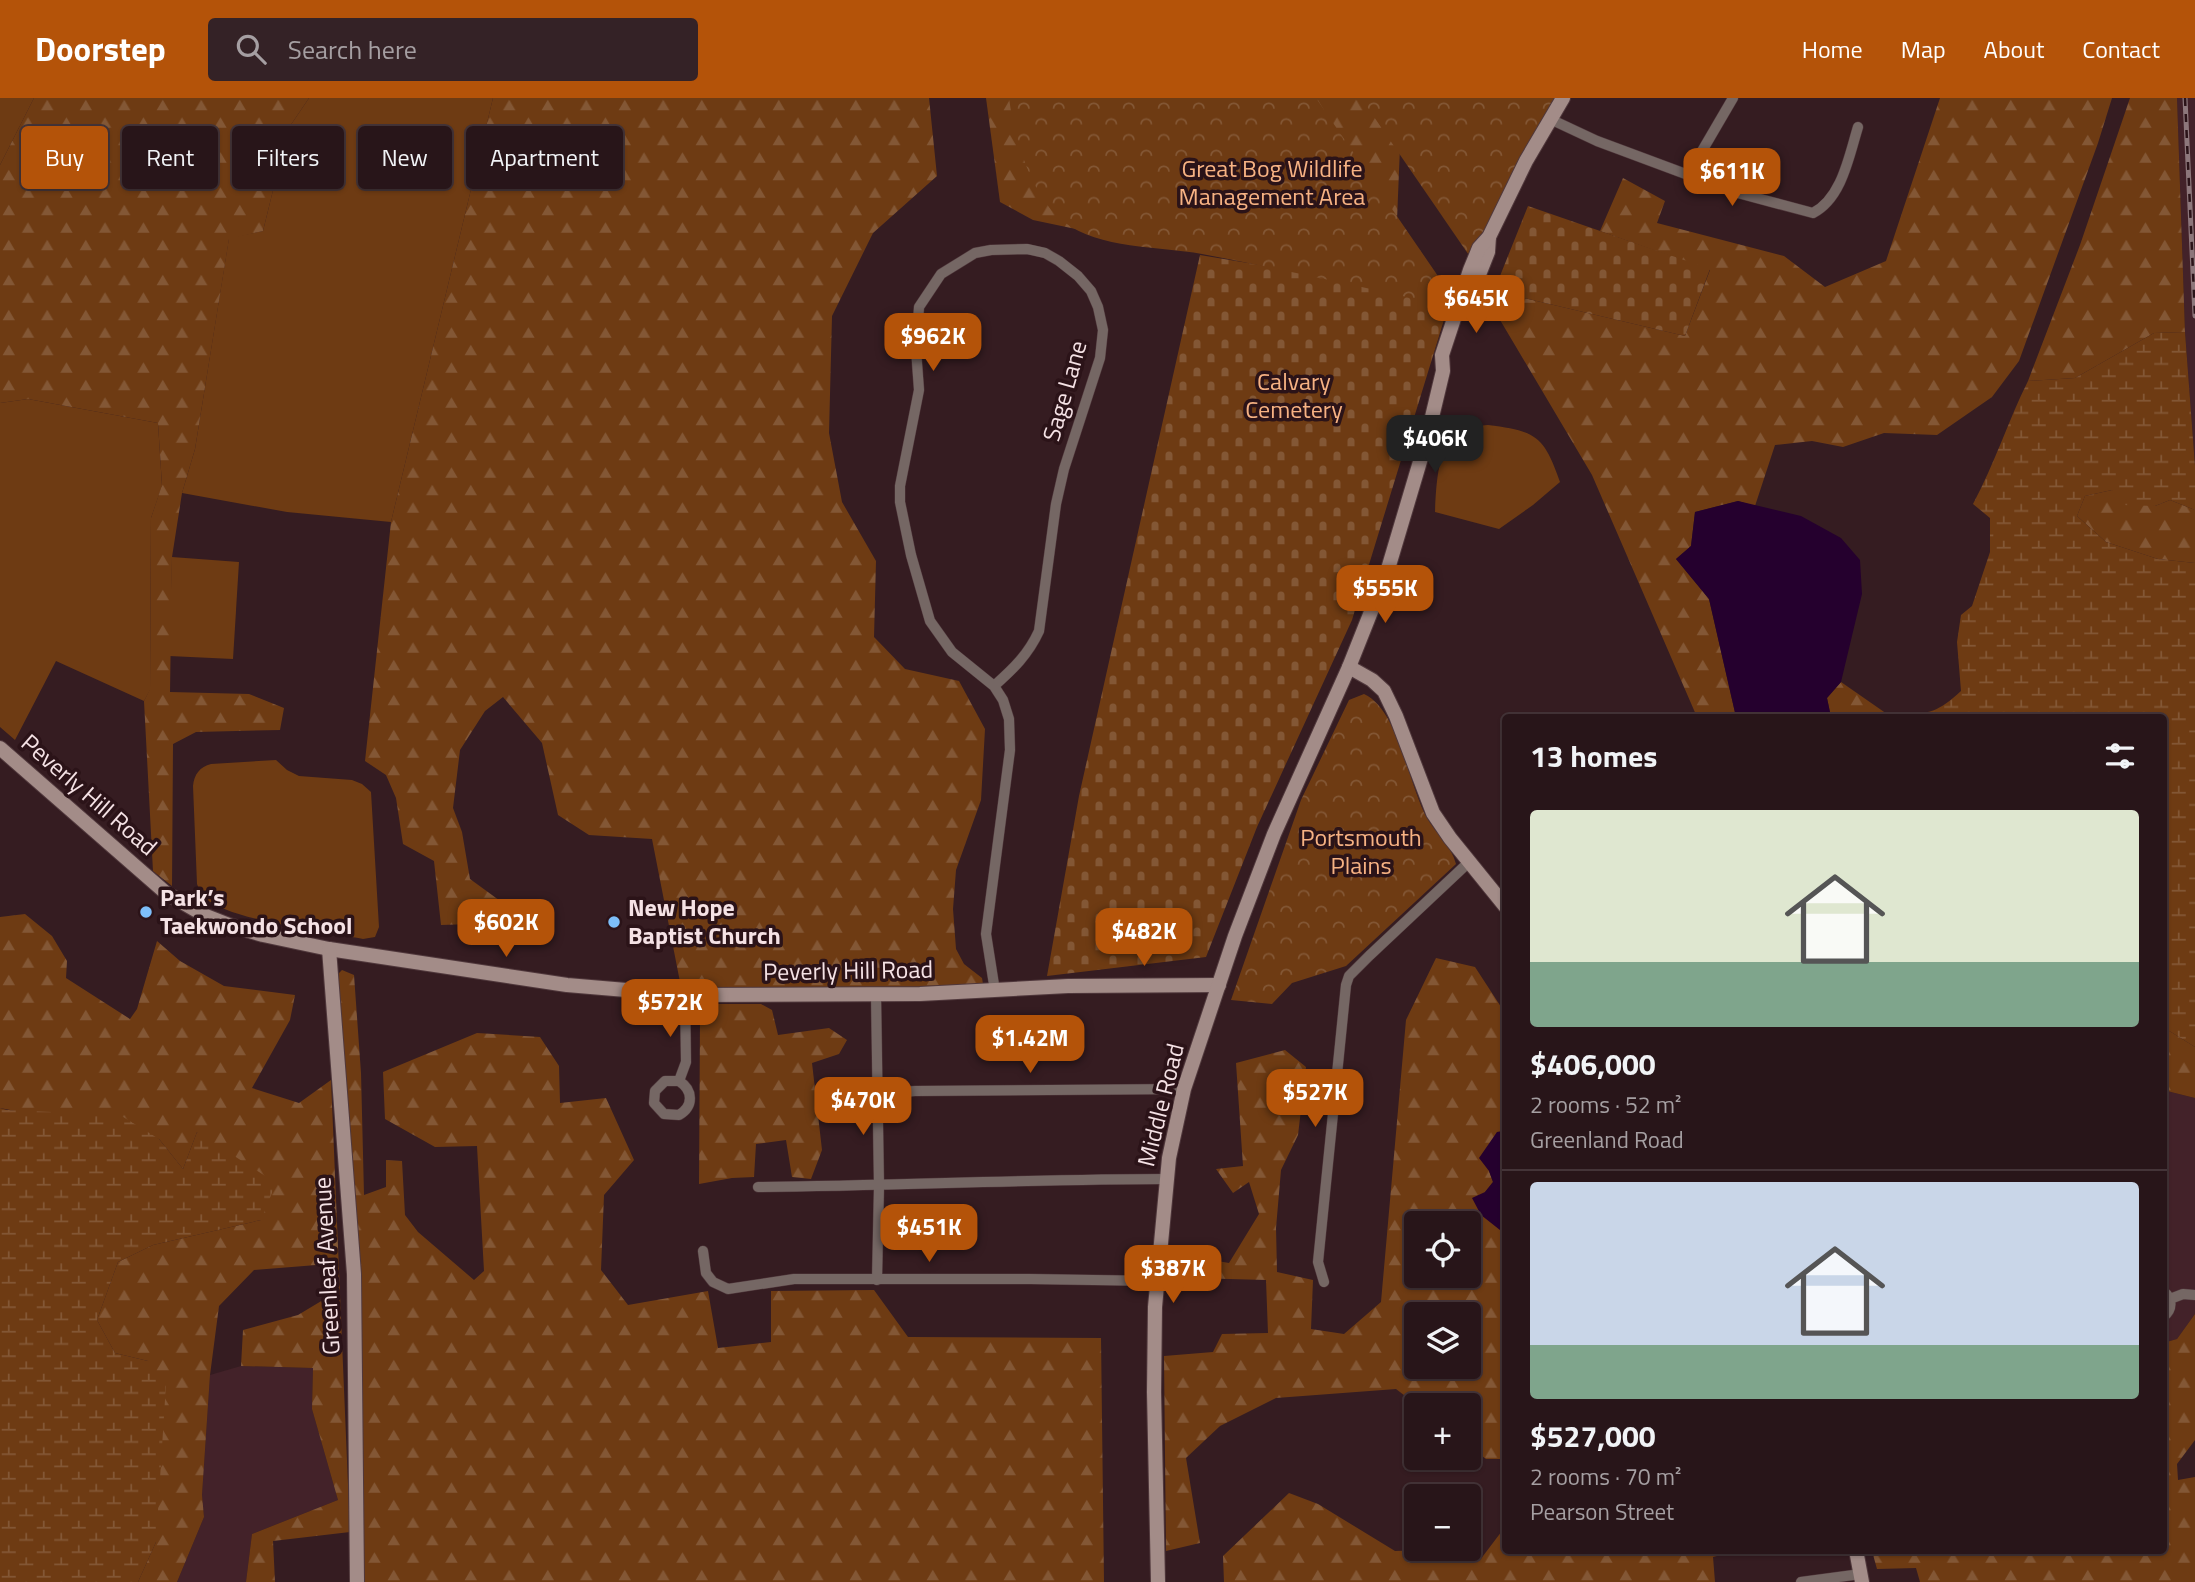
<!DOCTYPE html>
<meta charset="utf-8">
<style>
body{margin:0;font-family:"Titillium Web",sans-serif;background:#342226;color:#f1f3f6;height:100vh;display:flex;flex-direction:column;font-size:26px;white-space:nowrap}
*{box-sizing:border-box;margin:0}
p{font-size:23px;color:#a59fa2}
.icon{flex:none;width:38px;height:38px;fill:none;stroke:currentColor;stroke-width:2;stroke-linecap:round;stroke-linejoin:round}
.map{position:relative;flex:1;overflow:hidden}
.side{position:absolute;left:1502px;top:616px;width:665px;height:840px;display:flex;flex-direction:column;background:#281519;border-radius:7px;box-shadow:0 2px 5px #0004,0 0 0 2px #443438}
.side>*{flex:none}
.banner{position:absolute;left:21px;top:28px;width:665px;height:63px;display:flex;gap:14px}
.fabs{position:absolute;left:1404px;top:1113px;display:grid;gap:14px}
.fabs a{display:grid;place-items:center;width:77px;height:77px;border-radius:7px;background:#281519;box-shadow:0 2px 5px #0004,0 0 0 2px #443438;font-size:35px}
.price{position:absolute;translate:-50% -60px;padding:0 16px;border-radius:14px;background:#b45309;color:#fff;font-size:23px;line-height:46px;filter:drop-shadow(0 2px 4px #0008)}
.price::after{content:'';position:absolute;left:50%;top:42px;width:21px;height:16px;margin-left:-10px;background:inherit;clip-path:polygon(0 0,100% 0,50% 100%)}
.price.selected{background:#222;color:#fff}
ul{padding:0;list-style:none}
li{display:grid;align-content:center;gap:14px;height:371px;padding:0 28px}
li+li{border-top:2px solid #443438}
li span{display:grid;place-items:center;height:217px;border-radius:7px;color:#555}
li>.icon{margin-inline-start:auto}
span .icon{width:126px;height:126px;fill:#fffc;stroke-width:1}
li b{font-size:30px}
h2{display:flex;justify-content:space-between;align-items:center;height:84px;padding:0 28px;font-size:30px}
.chip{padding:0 24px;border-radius:7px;background:#281519;box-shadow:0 2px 5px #0004,0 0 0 2px #443438;font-size:24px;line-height:63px}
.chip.selected{background:#b45309;color:#fff}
header{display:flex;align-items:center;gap:42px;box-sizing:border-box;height:98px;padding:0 35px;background:#b45309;color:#fff}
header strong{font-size:33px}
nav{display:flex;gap:38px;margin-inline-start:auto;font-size:24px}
.search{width:490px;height:63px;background:#342226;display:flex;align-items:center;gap:18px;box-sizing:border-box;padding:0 24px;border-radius:7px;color:#a59fa2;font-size:26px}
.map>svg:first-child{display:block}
</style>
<header>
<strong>Doorstep</strong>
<div class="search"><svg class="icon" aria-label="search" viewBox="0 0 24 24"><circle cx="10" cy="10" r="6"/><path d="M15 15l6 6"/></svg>Search here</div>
<nav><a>Home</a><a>Map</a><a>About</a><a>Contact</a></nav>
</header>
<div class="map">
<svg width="2195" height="1484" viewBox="0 0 2195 1484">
<defs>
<pattern id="forest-firs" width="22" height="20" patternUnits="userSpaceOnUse" patternTransform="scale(1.75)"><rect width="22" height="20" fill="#6e3b13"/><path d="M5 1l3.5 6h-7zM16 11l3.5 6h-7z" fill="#835735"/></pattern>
<pattern id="wetland-marsh" width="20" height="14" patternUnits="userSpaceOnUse" patternTransform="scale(1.75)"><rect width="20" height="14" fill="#6e3b13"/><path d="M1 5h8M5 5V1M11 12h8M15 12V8" fill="none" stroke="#835735"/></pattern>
<pattern id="cemetery-stones" width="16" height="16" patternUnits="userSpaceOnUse" patternTransform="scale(1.75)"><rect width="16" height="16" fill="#6e3b13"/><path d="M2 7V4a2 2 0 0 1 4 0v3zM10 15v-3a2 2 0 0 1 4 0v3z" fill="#835735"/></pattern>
<pattern id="park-crowns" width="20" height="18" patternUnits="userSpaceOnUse" patternTransform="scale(1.75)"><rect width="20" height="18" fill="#6e3b13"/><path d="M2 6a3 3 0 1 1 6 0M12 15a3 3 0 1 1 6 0" fill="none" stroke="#835735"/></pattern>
</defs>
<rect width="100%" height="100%" fill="#351c21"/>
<g fill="#432229">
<path d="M 2177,0 L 2195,0 L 2195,368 L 2185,234 Z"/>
<path d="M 2163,992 L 2195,1000 L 2195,1216 L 2177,1241 L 2163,1245 Z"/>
<path d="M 241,1268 L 313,1270 L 312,1311 L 338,1402 L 252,1436 L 246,1484 L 177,1484 L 204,1419 L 202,1397 L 210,1277 Z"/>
</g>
<g fill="#6e3b13">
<path d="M 0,0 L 34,0 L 0,67 Z"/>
<path d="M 309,0 L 493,0 L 391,424 L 287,414 L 182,395 L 195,351 L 229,140 L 263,133 L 288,31 Z"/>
<path d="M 28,301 L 158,325 L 162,388 L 151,420 L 150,592 L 144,603 L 56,563 L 15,642 L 0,629 L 0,305 Z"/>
<path d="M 1488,327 C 1536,333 1544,338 1560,384 L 1533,407 L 1499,431 L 1435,414 C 1436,392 1437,342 1461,331 C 1468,328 1480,328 1488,327 Z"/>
<path d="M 172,459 L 239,464 L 233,561 L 169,558 Z"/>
<path d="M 276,662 L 287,672 L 299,678 L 352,682 L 362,686 L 371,694 L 379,829 L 375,839 L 363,841 C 328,834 228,822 205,800 C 200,796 199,791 197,786 L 193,688 C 194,676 200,669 211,666 Z"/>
</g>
<g fill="url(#forest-firs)" fill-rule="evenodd">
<path d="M 34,0 L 309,0 L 288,31 L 263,133 L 229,141 L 195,351 L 182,395 L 172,459 L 170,594 L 249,596 L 284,610 L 280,632 L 196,634 L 173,646 L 172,788 L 153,773 L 144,603 L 150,591 L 151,420 L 162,387 L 158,325 L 28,301 L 0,305 L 0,67 Z"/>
<path d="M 493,0 L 929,0 L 937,78 L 873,135 L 832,218 L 829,335 L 842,404 L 876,463 L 874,539 L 905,571 L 959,583 L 985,631 L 981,702 L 956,772 L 953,811 L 956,851 L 964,866 L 982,880 L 983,886 L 921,890 L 681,889 L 652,741 L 589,737 L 558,717 L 542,645 L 503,599 L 485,613 L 460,652 L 453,710 L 462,734 L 470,781 L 503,805 L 501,825 L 441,827 L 434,763 L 403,746 L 396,700 L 386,677 L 365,663 L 391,424 Z"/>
<path d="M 986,0 L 1029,0 L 1090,134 L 1033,122 L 1000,104 Z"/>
<path d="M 1229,0 L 1402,0 L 1397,122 Z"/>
<path d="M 1940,0 L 2112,0 L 2098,45 L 2019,263 L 1992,299 L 1937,337 L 1884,335 L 1843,349 L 1812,343 L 1775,347 L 1755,408 L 1738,403 L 1695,414 L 1691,448 L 1676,461 L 1709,501 L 1736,619 L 1697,619 L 1592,377 L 1487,200 L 1494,193 L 1685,238 L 1710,172 L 1600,133 L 1623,80 L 1665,103 L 1657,125 L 1784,158 L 1825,189 L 1886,163 Z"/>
<path d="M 2130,0 L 2177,0 L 2185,234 L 2154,235 L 2075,280 L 2028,283 L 2080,147 Z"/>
<path d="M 2112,392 L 2155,408 L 2170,402 L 2195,412 L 2195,465 L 2158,461 L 2106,444 L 2077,418 L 2085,398 Z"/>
<path d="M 1841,584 L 1887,616 L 1886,619 L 1831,619 L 1827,600 Z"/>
<path d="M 25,816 L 52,838 L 67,863 L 66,880 L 130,921 L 137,911 L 157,843 L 180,863 L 224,888 L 295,897 L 290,922 L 252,990 L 299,1005 L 331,982 L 350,1434 L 273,1443 L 275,1484 L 246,1484 L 252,1436 L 338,1402 L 312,1311 L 313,1270 L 241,1268 L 243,1232 L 298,1217 L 328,1199 L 329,1166 L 254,1172 L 219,1208 L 210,1277 L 202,1397 L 204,1419 L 177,1484 L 138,1484 L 156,1444 L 148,1263 L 115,1255 L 97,1222 L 118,1164 L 153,1147 L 261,1122 L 197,1034 L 183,1071 L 159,1041 L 0,1010 L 0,819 Z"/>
<path d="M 1436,860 L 1475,869 L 1505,915 L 1505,1033 L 1497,1034 L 1489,1073 L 1493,1084 L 1485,1094 L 1505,1135 L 1505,1361 L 1486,1361 L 1468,1347 L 1468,1307 L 1417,1307 L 1396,1291 L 1276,1300 L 1220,1328 L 1186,1360 L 1200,1445 L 1166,1453 L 1164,1258 L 1213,1254 L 1222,1236 L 1268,1235 L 1266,1182 L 1193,1180 L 1183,1163 L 1189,1158 L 1229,1165 L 1259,1116 L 1249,1084 L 1233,1095 L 1216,1071 L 1243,1068 L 1236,965 L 1285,952 L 1306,969 L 1298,1037 L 1281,1072 L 1276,1130 L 1277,1174 L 1313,1182 L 1311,1231 L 1344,1236 L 1381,1204 L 1406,922 ZM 1416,1125 L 1468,1125 L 1468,1178 L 1416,1178 ZM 1416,1216 L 1468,1216 L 1468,1269 L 1416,1269 Z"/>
<path d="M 342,872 L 354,877 L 361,975 L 364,1097 L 386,1089 L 386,1062 L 402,1063 L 405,1117 L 418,1134 L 474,1182 L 484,1173 L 477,1048 L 435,1049 L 385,1021 L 383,974 L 477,935 L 540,939 L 559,968 L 560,1005 L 606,1000 L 634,1062 L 604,1097 L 601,1172 L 628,1207 L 708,1193 L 718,1250 L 771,1244 L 771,1193 L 874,1192 L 908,1239 L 1101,1240 L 1104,1484 L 364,1484 L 335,879 Z"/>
<path d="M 707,906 L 761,906 L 772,912 L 778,937 L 829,930 L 847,942 L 839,956 L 812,965 L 822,1052 L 811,1081 L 792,1079 L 786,1042 L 756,1046 L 754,1079 L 732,1080 L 699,1086 L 700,920 Z"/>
<path d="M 2163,929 L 2195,949 L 2195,1000 L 2163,992 Z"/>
<path d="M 2195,1216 L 2195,1342 L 2177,1366 L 2178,1382 L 2195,1379 L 2195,1484 L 1920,1484 L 1916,1470 L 1877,1471 L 1872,1453 L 2163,1452 L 2163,1245 L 2177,1241 Z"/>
<path d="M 1289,1395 L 1318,1406 L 1395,1453 L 1461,1451 L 1480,1462 L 1505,1429 L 1505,1452 L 1736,1453 L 1713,1459 L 1715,1484 L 1224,1484 L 1223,1458 Z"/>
</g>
<g fill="url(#wetland-marsh)">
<path d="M 2185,234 L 2195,368 L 2195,412 L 2170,402 L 2155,408 L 2123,407 L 2112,392 L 2085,398 L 2077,418 L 2106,444 L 2158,461 L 2195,465 L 2195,949 L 2163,929 L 2163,620 L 1886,619 L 1887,616 C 1924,616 1933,619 1961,593 L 1957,544 L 1961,517 L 1972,508 L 1990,454 L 1990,420 L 1973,406 C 1995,365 2008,323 2028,283 L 2075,280 L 2154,235 Z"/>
<path d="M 0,1010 L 7,1012 L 120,1017 L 159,1041 L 183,1071 L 197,1034 L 276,1085 L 261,1122 L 153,1147 L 118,1164 L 97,1222 L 115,1255 L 148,1263 L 166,1286 L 156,1444 L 138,1484 L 0,1484 Z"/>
</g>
<g fill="url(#cemetery-stones)">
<path d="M 1528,108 L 1710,171 L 1685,238 L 1494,193 Z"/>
<path d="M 1200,157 L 1451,199 L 1352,522 L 1257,729 L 1206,859 L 1047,878 L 1079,698 Z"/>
</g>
<g fill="url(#park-crowns)">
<path d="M 1009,0 L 1316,0 L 1453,200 L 1451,209 C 1368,190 1285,172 1202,156 C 1159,148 1099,151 1064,124 C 1031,99 1014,39 1009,0 Z"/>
<path d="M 1361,0 L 1568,0 L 1475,166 Z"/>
<path d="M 1364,596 C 1399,612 1408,686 1427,720 C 1436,736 1451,747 1456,766 L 1346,868 L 1292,885 L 1272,906 L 1231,902 L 1301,702 L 1349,602 Z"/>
</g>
<g fill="#25002e">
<path d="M 1738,403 L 1801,418 L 1841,440 L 1860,462 L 1862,496 L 1841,584 L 1827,600 L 1831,619 L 1736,619 L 1709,501 L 1676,461 L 1691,448 L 1695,414 Z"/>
<path d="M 1505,1033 L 1505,1136 L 1481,1117 L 1472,1100 L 1485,1094 L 1493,1084 L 1489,1073 L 1479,1060 L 1497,1034 Z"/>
</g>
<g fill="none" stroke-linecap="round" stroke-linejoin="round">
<g stroke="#50383c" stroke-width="11">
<g id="street">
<path d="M 1550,21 L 1597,43 L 1734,94 L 1813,115 C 1842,100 1849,58 1858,29"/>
<path d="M 1688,77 L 1733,0"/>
<path d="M 994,588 C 1013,571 1028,557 1039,533 L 1056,406 L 1064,371 L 1100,260 L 1103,232 L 1098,209 L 1091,193 L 1078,178 L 1059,163 L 1045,155 L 1027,151 L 991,152 L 975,155 L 941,176 L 919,209 L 916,251 L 919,292 L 900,388 L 900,404 L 911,457 L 930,523 L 952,554 L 994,588 L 1003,602 L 1009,621 L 1010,652 L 986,836 L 995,893"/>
<path d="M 876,896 L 879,1088 L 877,1182"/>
<path d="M 679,983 L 665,983 L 655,993 L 654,1005 L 664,1016 L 679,1017 C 694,1008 693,992 679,983 L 686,964 L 685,897"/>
<path d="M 878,996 L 915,993 L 1184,991"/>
<path d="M 758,1089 C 894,1088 1030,1081 1167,1081"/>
<path d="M 703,1153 L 706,1175 L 713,1184 L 728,1191 L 794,1181 L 1030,1181 L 1157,1183"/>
<path d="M 1324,1184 L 1318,1164 L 1346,887 L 1349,878 L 1369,858 L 1469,764"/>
<path d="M 2163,1193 C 2173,1200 2173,1212 2163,1219"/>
<path d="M 2170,1201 L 2183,1196 L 2195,1197"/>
<path d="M 1801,1484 L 1861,1476"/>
</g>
</g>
<g stroke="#50383c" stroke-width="16">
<g id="secondary">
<path d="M 1471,197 L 1488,154 L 1489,139"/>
<path d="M 1349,569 L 1372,582 L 1384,593 L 1396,618 L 1433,715 L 1450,740 L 1505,808"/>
<path d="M 0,650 L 166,795 L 206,818 L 229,827 L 263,837 L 329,851 L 567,887 L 685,897 L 920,896 L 1068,888 L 1219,887"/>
<path d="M 329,851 L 354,1176 L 357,1484"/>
<path d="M 1856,1452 L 1862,1484"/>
<path d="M 1158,1484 L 1154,1294 L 1155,1209 L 1169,1060 L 1184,991 L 1235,838 L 1274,736 L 1349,569 L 1388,471 L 1427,340 L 1443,273 L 1442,257 L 1470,172 L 1479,150 L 1489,139 L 1526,63 L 1563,0"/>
</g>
</g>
<use href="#street" stroke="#756764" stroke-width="10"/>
<use href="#secondary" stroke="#a38c88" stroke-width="14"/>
<g stroke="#8d777b" stroke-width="5">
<path id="rail" d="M 2185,0 L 2195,218"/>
</g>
<use href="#rail" stroke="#2b1318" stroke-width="2.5" stroke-dasharray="8" stroke-linecap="butt"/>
</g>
<g fill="#7dbef9" stroke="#2b1318" stroke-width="2.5">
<circle cx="146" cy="814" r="7"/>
<circle cx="614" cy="824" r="7"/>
</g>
<g text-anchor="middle" stroke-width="7" stroke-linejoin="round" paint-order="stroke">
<g font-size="24" fill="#f7b283" stroke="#2b1318">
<text x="1272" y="79">Great Bog Wildlife<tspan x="1272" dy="28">Management Area</tspan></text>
<text x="1294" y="292">Calvary<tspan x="1294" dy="28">Cemetery</tspan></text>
<text x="1361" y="748">Portsmouth<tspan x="1361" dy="28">Plains</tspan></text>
</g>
<g font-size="24" fill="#f5e2e5" stroke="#2b1318">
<text transform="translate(1065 293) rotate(-74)" y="8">Sage Lane</text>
<text transform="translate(89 697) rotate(41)" y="8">Peverly Hill Road</text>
<text transform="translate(848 873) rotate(-1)" y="8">Peverly Hill Road</text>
<text transform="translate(1161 1007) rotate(-76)" y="8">Middle Road</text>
<text transform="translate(327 1168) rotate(-93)" y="8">Greenleaf Avenue</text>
</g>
<g font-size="24" font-weight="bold" fill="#f5e2e5" stroke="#2b1318" text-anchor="start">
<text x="160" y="808">Park’s<tspan x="160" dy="28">Taekwondo School</tspan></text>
<text x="628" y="818">New Hope<tspan x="628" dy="28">Baptist Church</tspan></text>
</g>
</g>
</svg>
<div class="fabs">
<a><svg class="icon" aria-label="locate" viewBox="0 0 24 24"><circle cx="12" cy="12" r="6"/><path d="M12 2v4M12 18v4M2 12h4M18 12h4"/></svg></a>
<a><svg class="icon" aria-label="layers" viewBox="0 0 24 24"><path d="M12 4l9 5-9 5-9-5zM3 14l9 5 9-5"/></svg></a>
<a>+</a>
<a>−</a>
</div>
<b class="price" style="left:1732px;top:110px">$611K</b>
<b class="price" style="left:1476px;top:237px">$645K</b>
<b class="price" style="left:933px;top:275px">$962K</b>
<b class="price selected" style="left:1435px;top:377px">$406K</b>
<b class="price" style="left:1385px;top:527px">$555K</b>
<b class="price" style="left:506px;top:861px">$602K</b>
<b class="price" style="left:1144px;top:870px">$482K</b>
<b class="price" style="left:670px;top:941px">$572K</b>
<b class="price" style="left:1030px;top:977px">$1.42M</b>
<b class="price" style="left:1315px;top:1031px">$527K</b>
<b class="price" style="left:863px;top:1039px">$470K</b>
<b class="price" style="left:929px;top:1166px">$451K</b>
<b class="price" style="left:1173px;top:1207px">$387K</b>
<div class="banner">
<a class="chip selected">Buy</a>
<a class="chip">Rent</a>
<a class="chip">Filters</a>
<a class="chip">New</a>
<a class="chip">Apartment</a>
</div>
<section class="side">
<h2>13 homes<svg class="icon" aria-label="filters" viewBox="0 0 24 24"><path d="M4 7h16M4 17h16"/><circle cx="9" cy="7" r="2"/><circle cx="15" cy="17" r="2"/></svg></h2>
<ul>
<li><span style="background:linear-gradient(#dfe7d0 70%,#7fa58c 0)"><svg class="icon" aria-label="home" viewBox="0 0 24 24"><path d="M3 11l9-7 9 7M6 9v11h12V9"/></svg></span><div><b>$406,000</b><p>2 rooms · 52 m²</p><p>Greenland Road</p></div></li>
<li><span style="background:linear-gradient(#c9d6e8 75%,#7fa58c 0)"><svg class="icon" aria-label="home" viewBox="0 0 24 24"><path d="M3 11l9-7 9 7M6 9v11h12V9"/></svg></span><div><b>$527,000</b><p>2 rooms · 70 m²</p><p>Pearson Street</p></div></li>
</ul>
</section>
</div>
